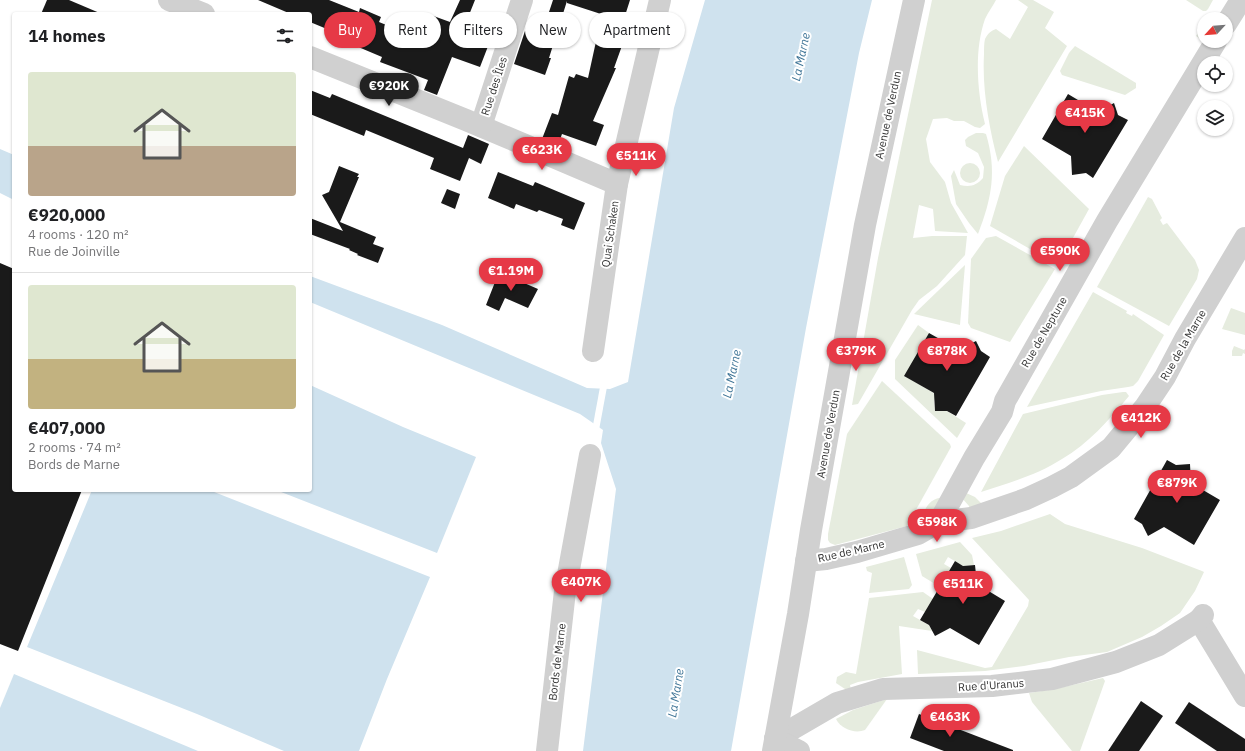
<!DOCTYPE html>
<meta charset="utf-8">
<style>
body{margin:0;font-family:"IBM Plex Sans",sans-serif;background:#f2f2f2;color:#202124;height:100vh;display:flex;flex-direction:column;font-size:15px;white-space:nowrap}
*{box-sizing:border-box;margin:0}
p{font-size:13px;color:#757577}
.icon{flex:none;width:22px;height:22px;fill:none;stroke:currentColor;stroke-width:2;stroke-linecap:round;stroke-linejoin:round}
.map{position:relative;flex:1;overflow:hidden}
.side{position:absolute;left:12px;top:12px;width:300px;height:480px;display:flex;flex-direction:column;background:#fff;border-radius:4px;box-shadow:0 1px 3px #0004}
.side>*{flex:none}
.top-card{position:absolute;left:324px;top:12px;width:380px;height:36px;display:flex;gap:8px}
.needle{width:26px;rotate:244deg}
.controls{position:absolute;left:1197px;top:12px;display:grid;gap:8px}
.controls a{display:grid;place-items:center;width:36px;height:36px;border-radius:50%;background:#fff;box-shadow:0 1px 3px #0004;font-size:20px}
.price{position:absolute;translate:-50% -34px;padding:0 9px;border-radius:14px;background:#e63946;color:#fff;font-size:13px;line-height:26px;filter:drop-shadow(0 1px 2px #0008)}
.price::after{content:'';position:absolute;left:50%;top:24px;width:12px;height:9px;margin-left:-6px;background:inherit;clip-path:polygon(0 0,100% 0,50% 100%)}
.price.on{background:#222;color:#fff}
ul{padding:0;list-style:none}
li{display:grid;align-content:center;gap:8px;height:212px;padding:0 16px}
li+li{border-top:1px solid #e0e0e0}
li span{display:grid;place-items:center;height:124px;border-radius:4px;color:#555}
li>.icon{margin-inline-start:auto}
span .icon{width:72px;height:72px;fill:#fffc;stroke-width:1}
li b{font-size:17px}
h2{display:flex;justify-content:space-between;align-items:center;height:48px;padding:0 16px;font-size:17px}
.tag{padding:0 14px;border-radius:18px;background:#fff;box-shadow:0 1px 3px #0004;font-size:14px;line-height:36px}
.tag.on{background:#e63946;color:#fff}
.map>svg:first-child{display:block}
</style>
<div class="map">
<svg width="1245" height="751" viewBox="0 0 1245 751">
<rect width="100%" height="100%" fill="#fff"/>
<g fill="#e6ecdf">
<path d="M 932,0 L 996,0 C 993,6 988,12 985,19 C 974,50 977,92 985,124 L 980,128 L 975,127 L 964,121 L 954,121 L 947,118 L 933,119 L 926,139 L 930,162 L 945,182 L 951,203 L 968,233 L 935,231 L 933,209 L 919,205 L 913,238 L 932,236 L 967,236 L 965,255 L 937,286 L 919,300 L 912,310 L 858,404 L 852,405 L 878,258 Z"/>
<path d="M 1018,0 L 1033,0 L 1054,12 L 1045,28 L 1067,46 L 998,162 C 989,127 982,90 984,54 C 984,49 984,43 985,39 C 988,33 991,31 996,29 L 1010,39 L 1028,7 Z"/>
<path d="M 1186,0 L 1213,0 L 1208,9 L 1206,11 L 1203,11 Z"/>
<path d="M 1204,23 L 1204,41 L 1206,43 L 1196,36 Z"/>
<path d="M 1075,46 L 1136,83 L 1136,88 L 1125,95 L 1062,75 L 1060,71 L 1069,53 Z"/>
<path d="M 976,133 L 983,133 L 986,134 C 997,171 992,198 978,234 L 969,223 L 956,204 L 951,176 L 954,170 L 960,185 C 970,187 976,186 983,178 L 984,167 L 978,153 L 966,146 L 965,140 L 968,137 Z"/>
<path d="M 1024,146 L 1089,209 L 1058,265 L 990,226 L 1005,176 Z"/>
<circle cx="970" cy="173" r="10"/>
<path d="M 1148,197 L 1152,199 L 1162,218 L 1160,220 L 1163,225 L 1167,223 L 1195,260 L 1199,270 L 1197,279 L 1169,326 L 1097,287 Z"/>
<path d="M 996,236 L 1055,269 L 1010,342 L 971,328 L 968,323 L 971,259 L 986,238 Z"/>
<path d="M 965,265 L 960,325 L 914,314 Z"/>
<path d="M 1093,292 L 1127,311 L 1126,313 L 1132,316 L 1133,314 L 1164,335 L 1138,381 L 1133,386 L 1128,387 L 1101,391 L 1027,407 Z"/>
<path d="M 1231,308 L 1245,313 L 1245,335 L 1222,329 Z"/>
<path d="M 918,325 L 929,333 L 905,376 L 937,395 L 934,401 L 935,411 L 947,411 L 966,423 L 957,438 L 895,379 L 895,360 Z"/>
<path d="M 1234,346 L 1244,350 L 1245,349 L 1245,354 L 1243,353 L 1242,356 L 1232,356 L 1232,351 Z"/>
<path d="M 882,381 L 950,444 L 951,447 L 907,526 L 835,545 L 830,543 L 828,540 L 828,534 L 847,434 Z"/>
<path d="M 1123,392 L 1126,392 L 1129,396 C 1109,420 1088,444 1062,459 C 1037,475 1009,483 981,492 L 1023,414 L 1102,395 Z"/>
<path d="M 964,492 L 975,497 L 985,507 L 971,511 L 969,506 L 961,497 Z"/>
<path d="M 944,497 L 931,518 L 923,523 C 923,509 928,499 944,497 Z"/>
<path d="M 1050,514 L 1065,524 L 1142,548 L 1202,571 L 1204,572 L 1195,591 L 1180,613 L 1161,626 L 1142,637 L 1107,652 L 1069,657 L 1024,666 L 985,671 L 918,674 L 917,650 L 985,668 L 992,667 L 1028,606 L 1029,600 L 972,538 L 1001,531 Z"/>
<path d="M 960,542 L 972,555 L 974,565 L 963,566 L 948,557 L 944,564 L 951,568 L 940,587 L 922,576 L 916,554 Z"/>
<path d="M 904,557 L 912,585 L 909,589 L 869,593 L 872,573 L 867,571 L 866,567 Z"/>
<path d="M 923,592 L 933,599 L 925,612 L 918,609 L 913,616 L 929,625 L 932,631 L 899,626 L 902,674 L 858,682 L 850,685 L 851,690 L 848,691 L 836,683 L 837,677 L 846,672 L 856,674 L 869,598 Z"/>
<path d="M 1103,678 L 1105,681 L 1080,751 L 1072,751 L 1032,702 L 1029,693 L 1055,689 Z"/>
<path d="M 887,699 L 865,730 C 855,734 841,729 836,719 L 853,710 Z"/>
</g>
<g fill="#cfe2ee">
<path d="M 705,0 L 872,0 L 859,53 L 806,328 L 731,751 L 583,751 L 616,489 L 601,443 L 603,430 L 580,414 L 310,302 L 310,276 L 442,325 L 587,388 L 610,389 L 628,382 L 674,108 Z"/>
<path d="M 0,149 L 14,155 L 14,200 L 0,193 Z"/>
<path d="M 310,385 L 403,427 L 476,457 L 437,553 L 276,490 L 310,490 Z"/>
<path d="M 92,490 L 209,490 L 430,577 L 387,679 L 359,751 L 284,751 L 197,714 L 27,647 Z"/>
<path d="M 14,674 L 198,751 L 0,751 L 0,708 Z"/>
</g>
<path fill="#fff" d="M 600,387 L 607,387 L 599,430 L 593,425 Z"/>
<g fill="#1a1a1a">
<path d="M 47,0 L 69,0 L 102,14 L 41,14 Z"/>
<path d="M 258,0 L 329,0 L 359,12 L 360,8 L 381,17 L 379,22 L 418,38 L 428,14 L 450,22 L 460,0 L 475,0 L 465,25 L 492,36 L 480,67 L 452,57 L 437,95 L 424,90 L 428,80 L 380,62 L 382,57 L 337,38 L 339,34 L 310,22 L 310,14 L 291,14 Z"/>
<path d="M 553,0 L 630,0 L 623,22 L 628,24 L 628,29 L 614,68 L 616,68 L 593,121 L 604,125 L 596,146 L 562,134 L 558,145 L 542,139 L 552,113 L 558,115 L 569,76 L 574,78 L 576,74 L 588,78 L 595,46 L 604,15 L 567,3 L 567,1 L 549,58 L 551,58 L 545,75 L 514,64 L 528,22 L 544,27 Z"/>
<path d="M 310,90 L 330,98 L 332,94 L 463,148 L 468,135 L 489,144 L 481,164 L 469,158 L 460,181 L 430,169 L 434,158 L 366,130 L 364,136 L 310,114 Z"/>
<path d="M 1068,94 L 1098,112 L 1114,103 L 1118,115 L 1128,120 L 1093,178 L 1086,173 L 1072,175 L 1071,156 L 1042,139 Z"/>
<path d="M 339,166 L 359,174 L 357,177 L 359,177 L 340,222 L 376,237 L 373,244 L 384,248 L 378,263 L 357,255 L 358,254 L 349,250 L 350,249 L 310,234 L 310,218 L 343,231 L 322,195 L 329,192 Z"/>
<path d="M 498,172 L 533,186 L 535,182 L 585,203 L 574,230 L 561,225 L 563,219 L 539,210 L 537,212 L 516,204 L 514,209 L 488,198 Z"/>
<path d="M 447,189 L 460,194 L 455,209 L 441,203 Z"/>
<path d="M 0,263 L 14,269 L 14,490 L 82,490 L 18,651 L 0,644 Z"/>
<path d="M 499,272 L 538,289 L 528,308 L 505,298 L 499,311 L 486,305 Z"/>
<path d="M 929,333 L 959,350 L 976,341 L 981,351 L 990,357 L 956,416 L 947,411 L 935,411 L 934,393 L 904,376 Z"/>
<path d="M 1167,460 L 1176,465 L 1190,464 L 1191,483 L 1220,500 L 1194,545 L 1164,527 L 1148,536 L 1142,524 L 1134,519 Z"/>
<path d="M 955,561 L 963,566 L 975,565 L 977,584 L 1005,601 L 979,645 L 950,628 L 935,636 L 929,625 L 920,620 Z"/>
<path d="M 1141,701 L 1163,716 L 1139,751 L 1108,751 Z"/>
<path d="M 1189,702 L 1245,739 L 1245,751 L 1217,751 L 1175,723 Z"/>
<path d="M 919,714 L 1013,750 L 1013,751 L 944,751 L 910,738 Z"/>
</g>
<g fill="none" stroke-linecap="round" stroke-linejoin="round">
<g stroke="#d0d0d0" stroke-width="22">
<path d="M 169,0 L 204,14"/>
<path d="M 1226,24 L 1241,0"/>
<path d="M 310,57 L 466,120 L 617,184"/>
<path d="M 481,126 L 522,0"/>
<path d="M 593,351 L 617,184 L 660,0"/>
<path d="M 939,522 L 974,458 L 1002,412 L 1005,401 L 1107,221 L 1216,41"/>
<path d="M 806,561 L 826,559 L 857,552 L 918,534 L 939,522 L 971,518 L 1026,499 L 1052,487 L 1071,477 L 1111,448 L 1145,407 L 1165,377 L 1185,339 L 1245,238"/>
<path d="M 1199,620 L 1245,696"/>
<path d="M 775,739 L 837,703 L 883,689 L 992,686 L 1052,679 L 1116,662 L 1159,645 L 1199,620 L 1203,615"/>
<path d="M 775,739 L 799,751"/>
<path d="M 547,751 L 565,591 L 590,455"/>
<path d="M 773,751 L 798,614 L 811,530 L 865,225 L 914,0"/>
</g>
</g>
<g text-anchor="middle" stroke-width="4" stroke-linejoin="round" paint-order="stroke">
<g font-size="11" fill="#333" stroke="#fff">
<text transform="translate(494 86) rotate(-72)" y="4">Rue des Îles</text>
<text transform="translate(888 115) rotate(-78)" y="4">Avenue de Verdun</text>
<text transform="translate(610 234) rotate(-82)" y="4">Quai Schaken</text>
<text transform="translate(1044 332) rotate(-60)" y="4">Rue de Neptune</text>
<text transform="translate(1183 345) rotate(-60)" y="4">Rue de la Marne</text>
<text transform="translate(828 434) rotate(-80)" y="4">Avenue de Verdun</text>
<text transform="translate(851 551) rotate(-13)" y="4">Rue de Marne</text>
<text transform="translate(557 662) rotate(-83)" y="4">Bords de Marne</text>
<text transform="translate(991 685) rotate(-4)" y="4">Rue d'Uranus</text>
</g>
<g font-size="12" font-style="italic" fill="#3f7597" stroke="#fff">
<text transform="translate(801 57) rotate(-78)" y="4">La Marne</text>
<text transform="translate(732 374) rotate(-78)" y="4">La Marne</text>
<text transform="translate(676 693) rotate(-81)" y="4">La Marne</text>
</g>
</g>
</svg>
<div class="controls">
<a><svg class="needle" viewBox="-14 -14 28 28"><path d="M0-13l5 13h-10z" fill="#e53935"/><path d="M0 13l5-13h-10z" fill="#757577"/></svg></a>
<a><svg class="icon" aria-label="locate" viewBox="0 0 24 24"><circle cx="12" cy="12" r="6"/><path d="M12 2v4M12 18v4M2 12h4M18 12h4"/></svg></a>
<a><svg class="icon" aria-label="layers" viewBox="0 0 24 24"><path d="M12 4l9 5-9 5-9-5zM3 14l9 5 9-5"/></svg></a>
</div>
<b class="price on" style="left:389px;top:107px">€920K</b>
<b class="price" style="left:1085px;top:134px">€415K</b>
<b class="price" style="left:542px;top:171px">€623K</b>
<b class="price" style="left:636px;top:177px">€511K</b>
<b class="price" style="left:1060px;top:272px">€590K</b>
<b class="price" style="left:511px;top:292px">€1.19M</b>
<b class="price" style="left:856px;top:372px">€379K</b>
<b class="price" style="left:947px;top:372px">€878K</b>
<b class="price" style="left:1141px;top:439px">€412K</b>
<b class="price" style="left:1177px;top:504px">€879K</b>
<b class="price" style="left:937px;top:543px">€598K</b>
<b class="price" style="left:581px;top:603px">€407K</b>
<b class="price" style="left:963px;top:605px">€511K</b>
<b class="price" style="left:950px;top:738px">€463K</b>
<div class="top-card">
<a class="tag on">Buy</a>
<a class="tag">Rent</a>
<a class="tag">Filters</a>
<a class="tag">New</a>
<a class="tag">Apartment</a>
</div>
<section class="side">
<h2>14 homes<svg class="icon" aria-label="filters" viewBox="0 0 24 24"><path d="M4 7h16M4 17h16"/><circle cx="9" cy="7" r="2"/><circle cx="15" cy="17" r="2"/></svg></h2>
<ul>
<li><span style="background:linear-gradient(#dfe7d0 60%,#b9a48a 0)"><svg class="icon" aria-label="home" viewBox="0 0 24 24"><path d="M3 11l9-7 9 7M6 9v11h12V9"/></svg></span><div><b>€920,000</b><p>4 rooms · 120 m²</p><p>Rue de Joinville</p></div></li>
<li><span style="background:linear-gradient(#dfe7d0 60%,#c2b280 0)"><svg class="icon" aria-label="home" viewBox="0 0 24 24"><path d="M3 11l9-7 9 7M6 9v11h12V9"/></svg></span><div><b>€407,000</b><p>2 rooms · 74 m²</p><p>Bords de Marne</p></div></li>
</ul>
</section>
</div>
